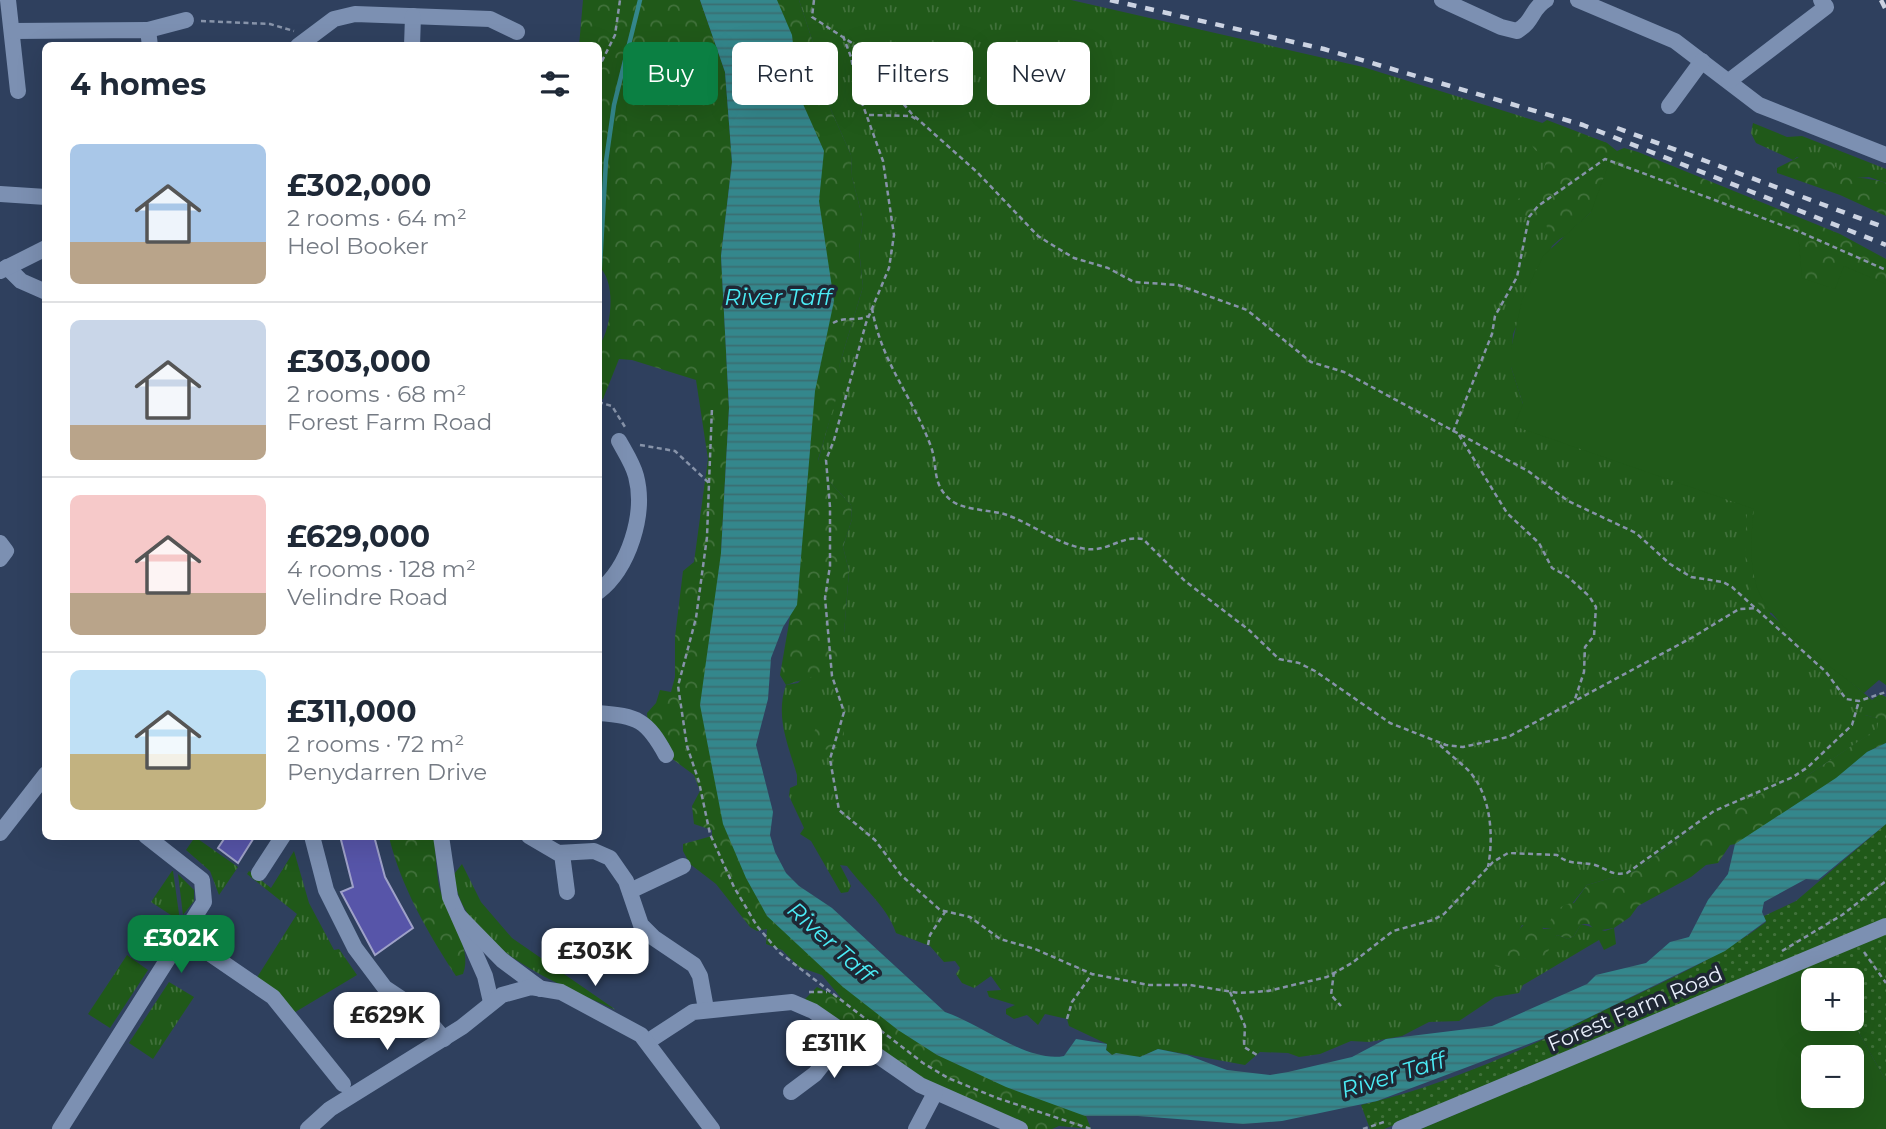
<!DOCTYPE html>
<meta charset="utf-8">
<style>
body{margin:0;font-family:Montserrat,sans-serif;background:#f6f6f7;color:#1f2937;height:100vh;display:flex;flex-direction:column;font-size:26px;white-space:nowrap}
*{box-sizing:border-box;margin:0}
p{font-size:23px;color:#747a83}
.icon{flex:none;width:38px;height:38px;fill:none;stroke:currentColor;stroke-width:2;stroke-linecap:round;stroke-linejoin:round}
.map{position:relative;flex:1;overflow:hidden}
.details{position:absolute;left:42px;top:42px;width:560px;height:798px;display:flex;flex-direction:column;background:#fff;border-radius:10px;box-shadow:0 7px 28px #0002}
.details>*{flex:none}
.banner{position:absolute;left:623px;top:42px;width:665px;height:63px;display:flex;gap:14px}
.fabs{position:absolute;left:1801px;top:968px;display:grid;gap:14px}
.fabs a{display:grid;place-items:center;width:63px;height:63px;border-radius:10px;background:#fff;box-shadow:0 7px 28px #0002;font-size:35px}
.price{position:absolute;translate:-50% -60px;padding:0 16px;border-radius:14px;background:#fff;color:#222;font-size:23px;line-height:46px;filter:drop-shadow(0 2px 4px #0008)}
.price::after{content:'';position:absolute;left:50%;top:42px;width:21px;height:16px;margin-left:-10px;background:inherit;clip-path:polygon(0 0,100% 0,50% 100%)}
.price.selected{background:#0b8043;color:#fff}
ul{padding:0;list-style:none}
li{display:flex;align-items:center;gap:21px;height:175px;padding:0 28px}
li+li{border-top:2px solid #e0e1e3}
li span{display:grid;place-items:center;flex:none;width:196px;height:140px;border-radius:10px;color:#555}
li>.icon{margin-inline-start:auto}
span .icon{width:84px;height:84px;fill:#fffc;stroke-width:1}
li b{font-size:30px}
h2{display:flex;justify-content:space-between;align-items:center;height:84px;padding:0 28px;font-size:30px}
.pill{padding:0 24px;border-radius:10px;background:#fff;box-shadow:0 7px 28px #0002;font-size:24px;line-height:63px}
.pill.selected{background:#0b8043;color:#fff}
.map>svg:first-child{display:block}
</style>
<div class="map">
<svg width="1886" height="1129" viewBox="0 0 1886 1129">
<defs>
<pattern id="grass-tufts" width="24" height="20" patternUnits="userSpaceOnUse" patternTransform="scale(1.75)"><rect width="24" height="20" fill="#205919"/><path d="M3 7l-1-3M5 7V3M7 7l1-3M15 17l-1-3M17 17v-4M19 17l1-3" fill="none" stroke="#41713b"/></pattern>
<pattern id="forest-crowns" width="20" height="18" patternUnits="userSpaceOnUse" patternTransform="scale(1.75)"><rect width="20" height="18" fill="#205919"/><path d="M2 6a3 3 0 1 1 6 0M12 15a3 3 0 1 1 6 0" fill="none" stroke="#41713b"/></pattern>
<pattern id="park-dots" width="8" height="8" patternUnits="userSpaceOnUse" patternTransform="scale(1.75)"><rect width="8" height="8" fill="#205919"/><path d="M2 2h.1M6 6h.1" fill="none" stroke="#41713b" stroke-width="1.8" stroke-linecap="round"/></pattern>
<pattern id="water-rules" width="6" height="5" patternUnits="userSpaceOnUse" patternTransform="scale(1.75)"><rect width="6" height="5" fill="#34878c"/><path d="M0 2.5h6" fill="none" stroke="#3b6e72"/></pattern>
</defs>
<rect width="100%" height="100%" fill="#2f405e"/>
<g fill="url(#grass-tufts)">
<path d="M 799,0 L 1071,0 L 1363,67 L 1607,143 L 1609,163 L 1591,212 L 1552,246 L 1513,334 L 1511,367 L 1523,404 L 1754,509 L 1770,614 L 1872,700 L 1880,694 L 1886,697 L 1886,700 L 1881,697 L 1865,715 L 1880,719 L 1878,729 L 1808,775 L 1743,802 L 1694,828 L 1635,871 L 1587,885 L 1552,929 L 1522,925 L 1515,938 L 1524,959 L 1549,946 L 1557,935 L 1568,939 L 1574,936 L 1581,924 L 1605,931 L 1614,928 L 1616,944 L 1604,950 L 1599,940 L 1523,985 L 1519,993 L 1495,997 L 1459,1021 L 1429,1022 L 1402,1036 L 1369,1042 L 1351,1041 L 1320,1054 L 1299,1057 L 1288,1053 L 1260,1052 L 1245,1065 L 1158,1049 L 1140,1057 L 1112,1055 L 1106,1050 L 1107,1044 L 1069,1026 L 1067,1019 L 1045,1014 L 1038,1025 L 1027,1015 L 1014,1019 L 1006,1014 L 1006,1009 L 1015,1005 L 989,997 L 987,991 L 1001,990 L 991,976 L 974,988 L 962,983 L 956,974 L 960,968 L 955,961 L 944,962 L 930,946 L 896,933 C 887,906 863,888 847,866 L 840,865 L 851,886 L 848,892 L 841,893 L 811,841 L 800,834 L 804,828 L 789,796 L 790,788 L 797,785 L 797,775 C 788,744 775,717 786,685 L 798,683 L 844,634 L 849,571 L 843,547 L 852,519 L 851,505 L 828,480 L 818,461 L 829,422 L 840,363 L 863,287 L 859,249 L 863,220 L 852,177 L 851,155 L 819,83 L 819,61 Z"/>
<path d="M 1753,123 L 1787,137 L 1802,136 L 1886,169 L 1886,183 L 1869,177 L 1855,178 L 1797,157 L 1793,160 L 1756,143 L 1751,133 Z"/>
<path d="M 195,837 L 238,867 L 219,895 L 210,871 L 186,850 Z"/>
<path d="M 294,851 L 309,903 L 334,950 L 339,949 L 357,975 L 292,1014 L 256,979 L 297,914 L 247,874 L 249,871 L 271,888 Z"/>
<path d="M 462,864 L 481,902 L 512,938 L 616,1010 C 559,984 460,947 454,874 Z"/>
<path d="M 172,871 L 173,871 L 180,921 L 151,902 Z"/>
<path d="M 178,874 L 194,890 L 194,901 L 183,915 Z"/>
<path d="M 127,955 L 148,970 L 110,1028 L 88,1014 Z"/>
<path d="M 169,982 L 194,997 L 153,1059 L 129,1043 Z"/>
</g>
<g fill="url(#forest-crowns)">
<path d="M 583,0 L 700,0 L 725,72 L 732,162 L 721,256 L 729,408 L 721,553 L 760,884 L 1083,1108 L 1091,1129 L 1059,1126 L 1052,1129 L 1021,1129 L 941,1089 L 802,1002 L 817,987 L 842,999 L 822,975 L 799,967 L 782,950 L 766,944 L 767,929 L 757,931 L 750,927 L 716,884 L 690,864 L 683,851 L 683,844 L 712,836 L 712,830 L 694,824 L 692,806 L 700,791 L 694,775 L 667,755 L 669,743 C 657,740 647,725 647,713 L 656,703 L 660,690 L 671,692 L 675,677 L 675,637 L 683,571 L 694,562 L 708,459 L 696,380 L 632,360 L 619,359 L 603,399 L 599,400 L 599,346 C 612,328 617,280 598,266 L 598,46 L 579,46 Z"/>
<path d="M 774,0 L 799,0 L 819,61 L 819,83 L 851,155 L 852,177 L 863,220 L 859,250 L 863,287 L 840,363 L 836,399 L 818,460 L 828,480 L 851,505 L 852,519 L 843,547 L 849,571 L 844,634 L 837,659 L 824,673 L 786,685 L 780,675 L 790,617 Z"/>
<path d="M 1547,120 L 1607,143 L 1617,151 L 1624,148 L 1638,152 L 1840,234 L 1886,259 L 1886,289 L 1775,614 C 1735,606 1746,525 1749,495 L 1591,212 L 1566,236 L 1557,240 L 1548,237 L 1546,220 L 1541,215 L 1511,218 L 1507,212 L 1510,204 L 1539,186 L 1547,157 L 1535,150 L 1529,141 L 1533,129 Z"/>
<path d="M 1805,154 L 1815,162 L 1832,162 C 1843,181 1867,176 1886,183 L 1886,216 L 1840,195 L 1777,173 L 1777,168 Z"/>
<path d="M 1881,697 L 1886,700 L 1886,743 L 1867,752 L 1863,763 L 1743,843 L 1730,845 L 1718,863 L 1706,865 L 1691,877 L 1638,906 L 1630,917 L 1614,928 L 1596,931 L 1589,924 L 1581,924 L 1574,936 L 1568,939 L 1557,935 L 1546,955 L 1524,959 L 1523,968 L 1517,972 L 1495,966 L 1492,958 L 1495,949 C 1515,938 1516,931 1532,917 L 1539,919 L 1543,929 L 1552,929 L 1550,921 C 1556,910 1561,904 1574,903 L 1587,885 L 1635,871 L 1718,811 L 1808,775 L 1877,729 L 1879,719 L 1865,715 L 1862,709 Z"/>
<circle cx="829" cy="735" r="15"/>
<path d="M 389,837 L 434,837 C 436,853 436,870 439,886 C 445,912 474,948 463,974 L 456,976 C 428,933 401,887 389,837 Z"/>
</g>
<path fill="url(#park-dots)" d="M 1886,824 L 1886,1081 L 1851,1019 L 1852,980 L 1829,980 L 1817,960 L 1384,1129 L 1370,1129 L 1361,1105 C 1448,1085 1534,1045 1613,1006 C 1666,981 1720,957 1766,922 L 1764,916 L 1796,901 Z"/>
<g fill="#205919" fill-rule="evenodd">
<path d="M 1609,163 L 1798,233 L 1802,278 L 1835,289 L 1844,266 L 1886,284 L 1886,685 L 1879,680 L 1864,693 C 1832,666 1767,625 1756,584 C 1749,560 1751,533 1754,509 L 1514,426 L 1523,404 L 1511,367 L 1511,349 L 1522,300 L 1543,256 L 1591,212 Z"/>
<path d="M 1817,960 L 1829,980 L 1813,980 L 1813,1018 L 1851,1019 L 1886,1081 L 1886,1129 L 1421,1129 ZM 1813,1057 L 1852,1057 L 1852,1096 L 1813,1096 Z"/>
</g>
<path fill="url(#water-rules)" d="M 700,0 L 777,0 L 792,35 L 799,95 L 824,151 L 819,201 L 834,301 L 815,391 L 797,605 L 783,627 L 771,658 L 768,699 L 756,745 L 773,812 L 770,835 L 775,852 L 786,873 L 799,886 L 832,908 L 945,1012 C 981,1024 1028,1063 1064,1056 L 1076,1039 L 1107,1044 L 1106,1050 L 1112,1055 L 1116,1053 L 1140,1057 L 1158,1049 L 1187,1055 L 1227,1070 L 1270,1075 L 1288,1072 L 1352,1057 L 1386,1039 L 1492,1026 L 1587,984 L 1596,975 L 1646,963 L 1670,942 L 1689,937 L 1708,900 L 1728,874 L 1735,844 L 1836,778 L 1867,752 L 1886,743 L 1886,824 L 1818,880 L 1806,879 L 1764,902 L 1762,912 L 1766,921 L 1725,951 L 1555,1034 L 1377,1101 L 1282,1121 L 1243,1124 L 1138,1116 L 1085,1116 L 1006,1087 L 937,1055 L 898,1030 L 843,987 L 767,916 L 746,878 L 723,824 L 700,705 L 721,553 L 729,408 L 721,256 L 732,162 L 725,72 Z"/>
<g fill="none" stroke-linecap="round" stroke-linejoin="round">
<path stroke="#34878c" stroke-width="4.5" d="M 598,300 L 606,161 L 614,105 L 640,0"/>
</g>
<g fill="#5755a9" stroke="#9ea1c8" stroke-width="2">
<path d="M 226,836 L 255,836 L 238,863 L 218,848 Z"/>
<path d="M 340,836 L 374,836 L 385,877 L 413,928 L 375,955 L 341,892 L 353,887 Z"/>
</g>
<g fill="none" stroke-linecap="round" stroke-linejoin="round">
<g stroke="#8793a9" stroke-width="2.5" stroke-dasharray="5 3.5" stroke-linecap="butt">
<path d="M 814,0 L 812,17 L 852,43 L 912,114 L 977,172 L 1038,236 L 1054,246 L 1074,258 L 1108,268 L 1134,282 L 1178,285 L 1247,310 L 1311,362 L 1344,372 L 1528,471 L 1568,501 L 1636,533 L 1670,564 L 1691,577 L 1723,582 L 1732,587 L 1826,672 L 1846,699 L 1859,701 L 1886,692"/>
<path d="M 201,21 L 270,24 L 294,31"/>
<path d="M 843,36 L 851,57 L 857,89 L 883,161 L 894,235 L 889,268 L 866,323 L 834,440 L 826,460 L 830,507 L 830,566 L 825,598 L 829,642 L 832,676 L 844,712 L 830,759 L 839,810 L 875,840 L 901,875 L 940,910 L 970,917 L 1000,939 L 1035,949 L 1092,974 L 1149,985 L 1190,985 L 1239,993 L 1268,991 L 1327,977 L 1352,963 L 1393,931 L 1433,920 L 1444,914 L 1493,862 L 1508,853 L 1557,855 C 1571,866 1579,861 1595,865 C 1608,869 1611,876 1627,873 L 1714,811 L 1793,777 L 1808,767 L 1852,725 L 1859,701"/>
<path d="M 598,69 L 615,35 L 620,0"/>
<path d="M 869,115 L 911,116 L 917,120"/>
<path d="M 872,308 C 881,362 912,396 930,444 C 939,466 930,484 952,501 C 964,510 990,510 1004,514 C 1032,523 1057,545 1087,549 C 1107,552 1122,535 1143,539 L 1185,581 L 1249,630 L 1279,659 L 1299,663 L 1315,671 L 1390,723 L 1446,745 L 1463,747 L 1508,737 L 1693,637 L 1739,609 L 1757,608"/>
<path d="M 833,323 C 845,316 857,322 868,316"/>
<path d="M 598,402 L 612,406 L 625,427"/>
<path d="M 1453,432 L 1492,334 L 1495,316 L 1517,277 L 1529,217 L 1538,206 L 1605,159 L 1800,232 L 1886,270"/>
<path d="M 1459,435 L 1507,513 L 1539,543 L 1552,568 L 1567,576 L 1589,596 L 1596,607 L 1594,636 L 1585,647 L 1584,672 L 1575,699"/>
<path d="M 640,445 L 675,451 L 709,483 L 707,537 L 696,618 L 678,686 L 687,746 L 699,782 L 710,834 L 734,887 L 757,926 L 780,953 L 923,1063 L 948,1078 L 997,1098 L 1091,1129"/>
<path d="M 709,483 L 712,408"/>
<path d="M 1440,745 C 1449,754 1460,762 1469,771 C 1491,795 1494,836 1488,867"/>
<path d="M 928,945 L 930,935 L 945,912"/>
<path d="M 1782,951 L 1842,915 L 1886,881"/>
<path d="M 1864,952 L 1886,983"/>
<path d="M 1334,972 L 1331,995 L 1341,1006"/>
<path d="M 809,992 L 827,992"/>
<path d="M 1230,992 L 1245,1026 L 1244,1047 L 1257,1055"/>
<path d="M 1067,1019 L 1072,1002 L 1092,974"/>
<path d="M 1363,1129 L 1387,1121"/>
</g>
<g stroke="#7c90b2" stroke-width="16">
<path d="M 8,0 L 18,91"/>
<path d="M 1442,0 L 1501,27 L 1517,31 C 1534,21 1531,9 1546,0"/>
<path d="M 1578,0 L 1675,41 L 1759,105 L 1886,155"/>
<path d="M 148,30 L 186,20"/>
<path d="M 12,31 L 148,30 L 150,46"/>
<path d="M 298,46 L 334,19 L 355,14 L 490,19 L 517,32"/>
<path d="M 412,46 L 413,16"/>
<path d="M 1729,81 L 1826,7 L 1821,0"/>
<path d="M 1669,106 L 1702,61"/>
<path d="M 0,194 L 46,197"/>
<path d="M 7,267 L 21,281 L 46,292"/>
<path d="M 0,271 L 46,248"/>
<path d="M 0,543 L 6,551 L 0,559"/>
<path d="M 598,592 C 629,568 646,514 636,476 C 633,464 625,452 619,441"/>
<path d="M 598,713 C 638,716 647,720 666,755"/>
<path d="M 0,833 L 46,774"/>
<path d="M 312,836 L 326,890 L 355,948 L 385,988 L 421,1012 L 444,1039"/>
<path d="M 441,836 L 450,897 L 485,976 L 491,1002"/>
<path d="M 529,836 L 558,853 L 594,851 L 610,858 L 626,881 L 641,925 L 654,938 L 694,965 L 700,976 L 706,1009"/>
<path d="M 562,854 L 567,892"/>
<path d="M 259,873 L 283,836"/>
<path d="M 630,891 L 683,866"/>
<path d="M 459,916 L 502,960 L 541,989"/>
<path d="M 184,936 L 273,997 L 343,1084"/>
<path d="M 647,1042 L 693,1012 L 792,1002 L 813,1011 L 920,1085 L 1020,1129"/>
<path d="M 791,1092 L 815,1074 L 846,1035"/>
<path d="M 60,1129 L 204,902 L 202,880 L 146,836"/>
<path d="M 308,1129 L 330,1109 L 462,1027 L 502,995 L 531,987 L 561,992 L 641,1035 L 712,1129"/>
<path d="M 916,1129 L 935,1093"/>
<path d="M 1400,1129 L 1886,926"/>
</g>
<g stroke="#ccd3e2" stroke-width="4.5" stroke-dasharray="9 9" stroke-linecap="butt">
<path d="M 1110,0 L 1324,49 L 1583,125 L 1886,245"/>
<path d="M 1881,0 L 1886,10"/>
<path d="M 1617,128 L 1886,228"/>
</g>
</g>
<g text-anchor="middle" stroke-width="7" stroke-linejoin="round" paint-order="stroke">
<g font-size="21" fill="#eaf0fc" stroke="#1f2734">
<text transform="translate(1635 1009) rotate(-23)" y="7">Forest Farm Road</text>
</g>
<g font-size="23" font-style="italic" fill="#4bebf5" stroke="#1f2734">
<text x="778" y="305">River Taff</text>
<text transform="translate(831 942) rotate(42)" y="8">River Taff</text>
<text transform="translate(1393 1075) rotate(-17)" y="8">River Taff</text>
</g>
</g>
</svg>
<div class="fabs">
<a>+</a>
<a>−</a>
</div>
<b class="price selected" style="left:181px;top:975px">£302K</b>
<b class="price" style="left:595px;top:988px">£303K</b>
<b class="price" style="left:387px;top:1052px">£629K</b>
<b class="price" style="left:834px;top:1080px">£311K</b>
<div class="banner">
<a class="pill selected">Buy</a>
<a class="pill">Rent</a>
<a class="pill">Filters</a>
<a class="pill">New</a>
</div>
<section class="details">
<h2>4 homes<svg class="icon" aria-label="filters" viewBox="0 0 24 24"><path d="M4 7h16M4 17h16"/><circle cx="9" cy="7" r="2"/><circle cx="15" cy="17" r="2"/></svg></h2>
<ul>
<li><span style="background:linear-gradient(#a9c7e8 70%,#b9a48a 0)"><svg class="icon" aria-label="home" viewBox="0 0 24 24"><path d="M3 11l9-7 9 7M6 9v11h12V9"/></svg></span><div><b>£302,000</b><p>2 rooms · 64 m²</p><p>Heol Booker</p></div></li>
<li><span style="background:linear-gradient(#c9d6e8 75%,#b9a48a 0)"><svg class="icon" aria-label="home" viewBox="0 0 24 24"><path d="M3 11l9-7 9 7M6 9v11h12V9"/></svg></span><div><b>£303,000</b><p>2 rooms · 68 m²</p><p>Forest Farm Road</p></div></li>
<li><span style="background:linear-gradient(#f6c9c9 70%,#b9a48a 0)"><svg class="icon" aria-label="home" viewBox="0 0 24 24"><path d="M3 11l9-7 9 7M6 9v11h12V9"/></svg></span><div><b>£629,000</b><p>4 rooms · 128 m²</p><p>Velindre Road</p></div></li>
<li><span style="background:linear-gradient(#bfe0f5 60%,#c2b280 0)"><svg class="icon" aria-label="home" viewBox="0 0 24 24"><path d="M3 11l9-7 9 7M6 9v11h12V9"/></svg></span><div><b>£311,000</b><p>2 rooms · 72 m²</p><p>Penydarren Drive</p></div></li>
</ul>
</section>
</div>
